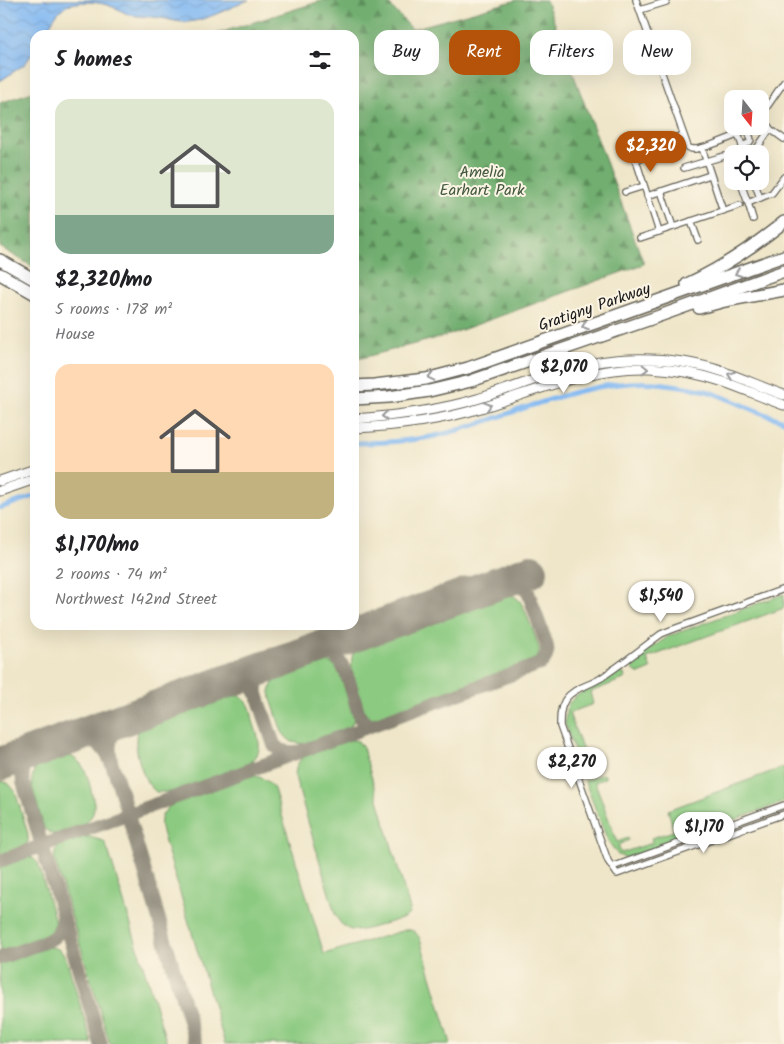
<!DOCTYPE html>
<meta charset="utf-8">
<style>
body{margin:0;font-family:Kalam,sans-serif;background:#f2f2f2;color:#202124;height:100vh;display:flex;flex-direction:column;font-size:19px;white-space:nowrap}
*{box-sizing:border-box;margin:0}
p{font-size:16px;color:#757577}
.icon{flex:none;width:28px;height:28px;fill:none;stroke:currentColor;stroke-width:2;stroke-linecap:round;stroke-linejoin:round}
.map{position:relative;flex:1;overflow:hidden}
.side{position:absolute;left:30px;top:30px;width:329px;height:600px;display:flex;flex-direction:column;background:#fff;border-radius:15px;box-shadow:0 5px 20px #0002}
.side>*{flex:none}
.banner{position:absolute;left:374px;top:30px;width:335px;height:45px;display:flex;gap:10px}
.needle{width:32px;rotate:163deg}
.fabs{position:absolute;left:724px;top:90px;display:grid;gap:10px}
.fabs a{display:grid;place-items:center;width:45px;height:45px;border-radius:10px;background:#fff;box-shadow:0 5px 20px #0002;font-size:25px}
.price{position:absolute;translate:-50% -42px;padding:0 11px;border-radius:18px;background:#fff;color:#222;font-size:16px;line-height:32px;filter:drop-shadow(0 1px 2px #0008)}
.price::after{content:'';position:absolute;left:50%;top:30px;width:15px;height:11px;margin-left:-8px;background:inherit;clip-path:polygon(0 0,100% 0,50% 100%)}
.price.on{background:#b45309;color:#fff}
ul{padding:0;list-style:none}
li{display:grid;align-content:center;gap:10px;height:265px;padding:0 25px}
li span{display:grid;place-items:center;height:155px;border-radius:15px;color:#555}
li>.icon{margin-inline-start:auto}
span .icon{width:90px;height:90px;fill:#fffc;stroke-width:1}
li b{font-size:21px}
h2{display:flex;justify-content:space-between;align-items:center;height:60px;padding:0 25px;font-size:21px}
.chip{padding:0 18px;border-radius:15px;background:#fff;box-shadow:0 5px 20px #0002;font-size:18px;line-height:45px}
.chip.on{background:#b45309;color:#fff}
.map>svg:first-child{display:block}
</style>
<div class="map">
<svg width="784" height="1044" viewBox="0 0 784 1044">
<defs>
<pattern id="forest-firs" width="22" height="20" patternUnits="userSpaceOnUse" patternTransform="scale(1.25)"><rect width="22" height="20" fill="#71ae6f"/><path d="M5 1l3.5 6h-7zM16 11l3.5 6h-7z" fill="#5c8d5a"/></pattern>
<pattern id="water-waves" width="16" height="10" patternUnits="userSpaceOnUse" patternTransform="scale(1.25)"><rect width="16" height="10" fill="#83b9f2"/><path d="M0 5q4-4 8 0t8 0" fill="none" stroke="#719ecf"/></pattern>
</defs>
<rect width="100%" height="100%" fill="#fcf5e5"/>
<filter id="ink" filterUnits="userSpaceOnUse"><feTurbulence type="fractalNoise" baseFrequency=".02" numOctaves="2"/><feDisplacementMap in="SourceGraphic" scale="10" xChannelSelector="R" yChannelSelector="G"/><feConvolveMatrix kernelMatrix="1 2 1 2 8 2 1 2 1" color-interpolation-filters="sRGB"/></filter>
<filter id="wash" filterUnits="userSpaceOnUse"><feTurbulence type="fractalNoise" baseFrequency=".0096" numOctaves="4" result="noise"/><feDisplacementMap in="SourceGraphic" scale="20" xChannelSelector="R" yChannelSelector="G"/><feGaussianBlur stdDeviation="1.12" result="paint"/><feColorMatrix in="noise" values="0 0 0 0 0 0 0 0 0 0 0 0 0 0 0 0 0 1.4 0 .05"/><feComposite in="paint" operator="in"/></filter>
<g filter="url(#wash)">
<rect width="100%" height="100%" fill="#efe6c9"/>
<g fill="#8cca81" stroke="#54734e">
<path d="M 498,594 C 519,592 523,604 529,621 C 533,630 536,639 539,648 C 540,655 536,659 530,662 L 378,717 C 373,718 370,718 367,715 C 361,708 349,666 352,658 C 353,652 358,647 364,643 Z"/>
<path d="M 784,594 L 784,608 L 647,658 L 651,669 L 639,674 L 632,669 L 633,665 L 637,658 L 669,636 Z"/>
<path d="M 316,661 C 326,660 334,663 339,671 L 354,717 L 354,720 L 350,727 L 304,744 L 292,742 L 287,738 L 282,732 L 271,699 L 270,691 L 272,685 L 277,678 L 284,673 Z"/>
<path d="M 618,672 L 621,672 L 624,674 L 625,677 L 624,679 L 590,692 L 593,704 L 569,713 L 588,765 L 600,761 L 601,764 L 599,768 L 586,773 L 582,773 L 565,724 L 566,711 L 570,702 L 577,695 L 597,686 Z"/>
<path d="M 225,694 C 233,694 241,695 247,702 C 251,707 252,715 253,721 C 258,737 266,753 248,764 L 174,792 L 156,792 C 152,788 148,785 146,780 C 141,770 133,744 137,734 C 140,727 145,724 151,721 Z"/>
<path d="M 347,740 L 352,740 L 358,741 L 363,748 L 410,909 L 409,914 L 404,918 C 395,921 386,923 377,926 C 358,932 345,935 335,914 L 295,777 C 295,770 297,763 302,758 C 311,751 336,744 347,740 Z"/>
<path d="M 59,755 C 87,754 88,781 94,802 C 94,808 94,813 91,817 C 85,825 64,835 54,834 C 50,834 47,831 44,828 L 32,786 C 31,765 41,761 59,755 Z"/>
<path d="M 784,767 L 784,802 L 626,858 L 618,855 L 608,841 L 585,782 L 586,780 L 603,774 L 605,775 L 605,778 L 595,782 L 617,842 L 628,838 L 629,840 L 618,845 L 621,853 L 652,843 L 651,838 L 674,831 L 668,810 Z"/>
<path d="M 255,776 C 264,778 270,782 274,789 L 324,954 L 405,930 C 413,929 416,932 420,939 L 451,1044 L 225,1044 L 164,839 C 159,822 158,815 173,804 L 246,777 Z"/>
<path d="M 0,781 L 8,783 L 15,791 L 28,834 L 28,842 L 25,845 L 0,855 Z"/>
<path d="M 82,837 L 90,837 L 104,841 L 109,853 L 167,1044 L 110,1044 L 54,858 C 55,842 69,842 82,837 Z"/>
<path d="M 28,857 L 33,858 L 38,863 L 54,918 C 55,925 53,929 50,934 L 0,952 L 0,867 Z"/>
<path d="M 45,947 C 54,946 62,949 66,958 L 92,1044 L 0,1044 L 0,964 Z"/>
</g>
<g fill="url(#forest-firs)" stroke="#466546">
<path d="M 324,0 L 385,0 L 412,29 L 517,0 L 546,0 L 644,264 L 445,336 L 354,360 L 354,35 L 213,35 Z"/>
<path d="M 35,91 L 35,268 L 0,247 L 0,103 Z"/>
</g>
<path fill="url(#water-waves)" stroke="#506a87" d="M 0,0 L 249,0 C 230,7 203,23 183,22 C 176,22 168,19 161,18 C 151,16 140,17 130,15 C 124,13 119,9 113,7 C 99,1 77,0 64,7 C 55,13 50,26 44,35 L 35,35 L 35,50 L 25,64 L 0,81 Z"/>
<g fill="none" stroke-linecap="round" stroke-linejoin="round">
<g stroke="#83b9f2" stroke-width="5">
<path d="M 354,443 C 384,443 415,441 444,434 C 515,416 582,378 657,383 C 674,385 693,387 710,392 C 735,401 759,413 784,421"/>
<path d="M 0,508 L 35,496"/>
</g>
<g stroke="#868172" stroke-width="14">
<path d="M 315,649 C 340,651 344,667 351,687 C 354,698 357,708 360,718 L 364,723 L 372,725"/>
<path d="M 230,680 C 243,679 252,683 257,694 L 274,745 C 280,751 287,753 296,752"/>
<path d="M 257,694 C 256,680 261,672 272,665"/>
<path d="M 64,741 C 108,731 111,762 122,795 L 196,1044"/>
<path d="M 37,751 C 25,758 21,769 23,782 L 101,1044"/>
<path d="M 111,760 C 106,739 114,727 132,717"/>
<path d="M 0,861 L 540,664 C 547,658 549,651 546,643 L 528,592 L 524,587 L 512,577"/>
<path d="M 0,958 L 47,941 C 58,936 63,928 62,916"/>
</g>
<path stroke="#868172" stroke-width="34" d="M 0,764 L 531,571"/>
</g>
</g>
<g filter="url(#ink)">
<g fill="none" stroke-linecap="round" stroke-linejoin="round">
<g stroke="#666359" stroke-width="8">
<g id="street">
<path d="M 636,0 L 688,147 C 691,149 691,149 696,149 C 706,148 745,133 753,126"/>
<path d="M 640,10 L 666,2"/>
<path d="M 760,117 L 784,82"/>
<path d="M 760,120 L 769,127 L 770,129 L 766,131 L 760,126"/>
<path d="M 738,134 L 745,154"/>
<path d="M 742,146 L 749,143 L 751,140 L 748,130"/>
<path d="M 702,148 L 723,211"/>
<path d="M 753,154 L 770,129 L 784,139"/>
<path d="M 635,160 L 686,143"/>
<path d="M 684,168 L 724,156"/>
<path d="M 740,181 L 748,203 L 760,198"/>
<path d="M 754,181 L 760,198 L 772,193 L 784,177"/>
<path d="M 661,191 L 673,227"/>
<path d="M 625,192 L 644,186"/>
<path d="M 647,196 L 710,175"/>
<path d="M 748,203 L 753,219"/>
<path d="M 691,221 L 698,240"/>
<path d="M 659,232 L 634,154 L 636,151 L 683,135"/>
<path d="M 640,238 L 740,205"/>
<path d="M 784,589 L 671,630 L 661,634 C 641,649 622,664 601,678 C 589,686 574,687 565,700 C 560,708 560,717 560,726 L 608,861 L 617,874 L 784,814"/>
<path d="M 612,867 L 784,805"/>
</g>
</g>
<g stroke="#666359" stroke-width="11">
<g id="secondary">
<path d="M 354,419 C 395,416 437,411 477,399 C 527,384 577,360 630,359 C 662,358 694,362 724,372 C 744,379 764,388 784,395"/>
<path d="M 354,428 C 397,426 439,421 481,408 C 536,391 591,366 649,368 C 674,369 700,374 724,382 C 744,389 764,398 784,405"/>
<path d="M 0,481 L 35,469"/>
<path d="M 0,491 L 35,479"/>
</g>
</g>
<g stroke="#666359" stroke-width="14">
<g id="highway">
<path d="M 0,260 L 35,280"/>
<path d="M 0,274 L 35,294"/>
<path d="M 687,284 C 722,268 754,246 784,222"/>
<path d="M 699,308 L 725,301 L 784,290"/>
<path d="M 354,386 L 374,385 L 426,379 L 468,368 L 784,256"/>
<path d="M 354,399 L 389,397 L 429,391 L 471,381 L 651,319 L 784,271"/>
</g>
</g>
<use href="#street" stroke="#fff" stroke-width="5.5"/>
<use href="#secondary" stroke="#fff" stroke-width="9"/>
<use href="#highway" stroke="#fff" stroke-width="11"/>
</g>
<defs><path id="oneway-chevron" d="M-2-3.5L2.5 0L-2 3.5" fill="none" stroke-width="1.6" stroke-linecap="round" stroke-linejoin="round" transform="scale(1.25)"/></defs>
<g stroke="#999">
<use href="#oneway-chevron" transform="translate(738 273) rotate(160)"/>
<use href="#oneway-chevron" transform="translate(585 326) rotate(160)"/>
<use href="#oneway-chevron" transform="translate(645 369) rotate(1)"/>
<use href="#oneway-chevron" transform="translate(731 375) rotate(-159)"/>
<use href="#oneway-chevron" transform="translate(431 377) rotate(167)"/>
<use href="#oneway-chevron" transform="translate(488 406) rotate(-18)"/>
<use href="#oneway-chevron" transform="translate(385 416) rotate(174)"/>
</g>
</g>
<g text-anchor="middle" stroke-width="4" stroke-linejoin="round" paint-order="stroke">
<g font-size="16" fill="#43593f" stroke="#fcf5e5">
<text x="482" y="177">Amelia<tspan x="482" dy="18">Earhart Park</tspan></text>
</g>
<g font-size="16" fill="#1c1c1c" stroke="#fcf5e5">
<text transform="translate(594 306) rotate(-19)" y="6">Gratigny Parkway</text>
</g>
</g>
</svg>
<div class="fabs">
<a><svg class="needle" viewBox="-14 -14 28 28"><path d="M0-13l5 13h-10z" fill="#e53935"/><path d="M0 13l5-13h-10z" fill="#757577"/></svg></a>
<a><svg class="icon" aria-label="locate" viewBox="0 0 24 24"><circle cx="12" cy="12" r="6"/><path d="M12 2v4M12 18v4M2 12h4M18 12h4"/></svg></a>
</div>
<b class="price on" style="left:651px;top:173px">$2,320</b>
<b class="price" style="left:564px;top:394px">$2,070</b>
<b class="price" style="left:661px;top:623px">$1,540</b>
<b class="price" style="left:572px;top:789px">$2,270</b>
<b class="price" style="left:704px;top:854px">$1,170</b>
<div class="banner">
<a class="chip">Buy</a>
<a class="chip on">Rent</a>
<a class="chip">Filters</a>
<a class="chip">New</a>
</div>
<section class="side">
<h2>5 homes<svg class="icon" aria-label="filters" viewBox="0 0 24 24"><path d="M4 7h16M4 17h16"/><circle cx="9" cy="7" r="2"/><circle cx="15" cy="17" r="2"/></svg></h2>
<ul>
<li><span style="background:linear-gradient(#dfe7d0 75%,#7fa58c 0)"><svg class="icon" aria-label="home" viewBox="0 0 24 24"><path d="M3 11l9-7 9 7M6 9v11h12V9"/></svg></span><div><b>$2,320/mo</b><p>5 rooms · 178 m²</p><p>House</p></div></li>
<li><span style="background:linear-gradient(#ffd9b3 70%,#c2b280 0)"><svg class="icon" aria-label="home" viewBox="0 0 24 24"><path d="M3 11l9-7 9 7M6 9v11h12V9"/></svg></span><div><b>$1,170/mo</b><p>2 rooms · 74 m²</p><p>Northwest 142nd Street</p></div></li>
</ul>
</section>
</div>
